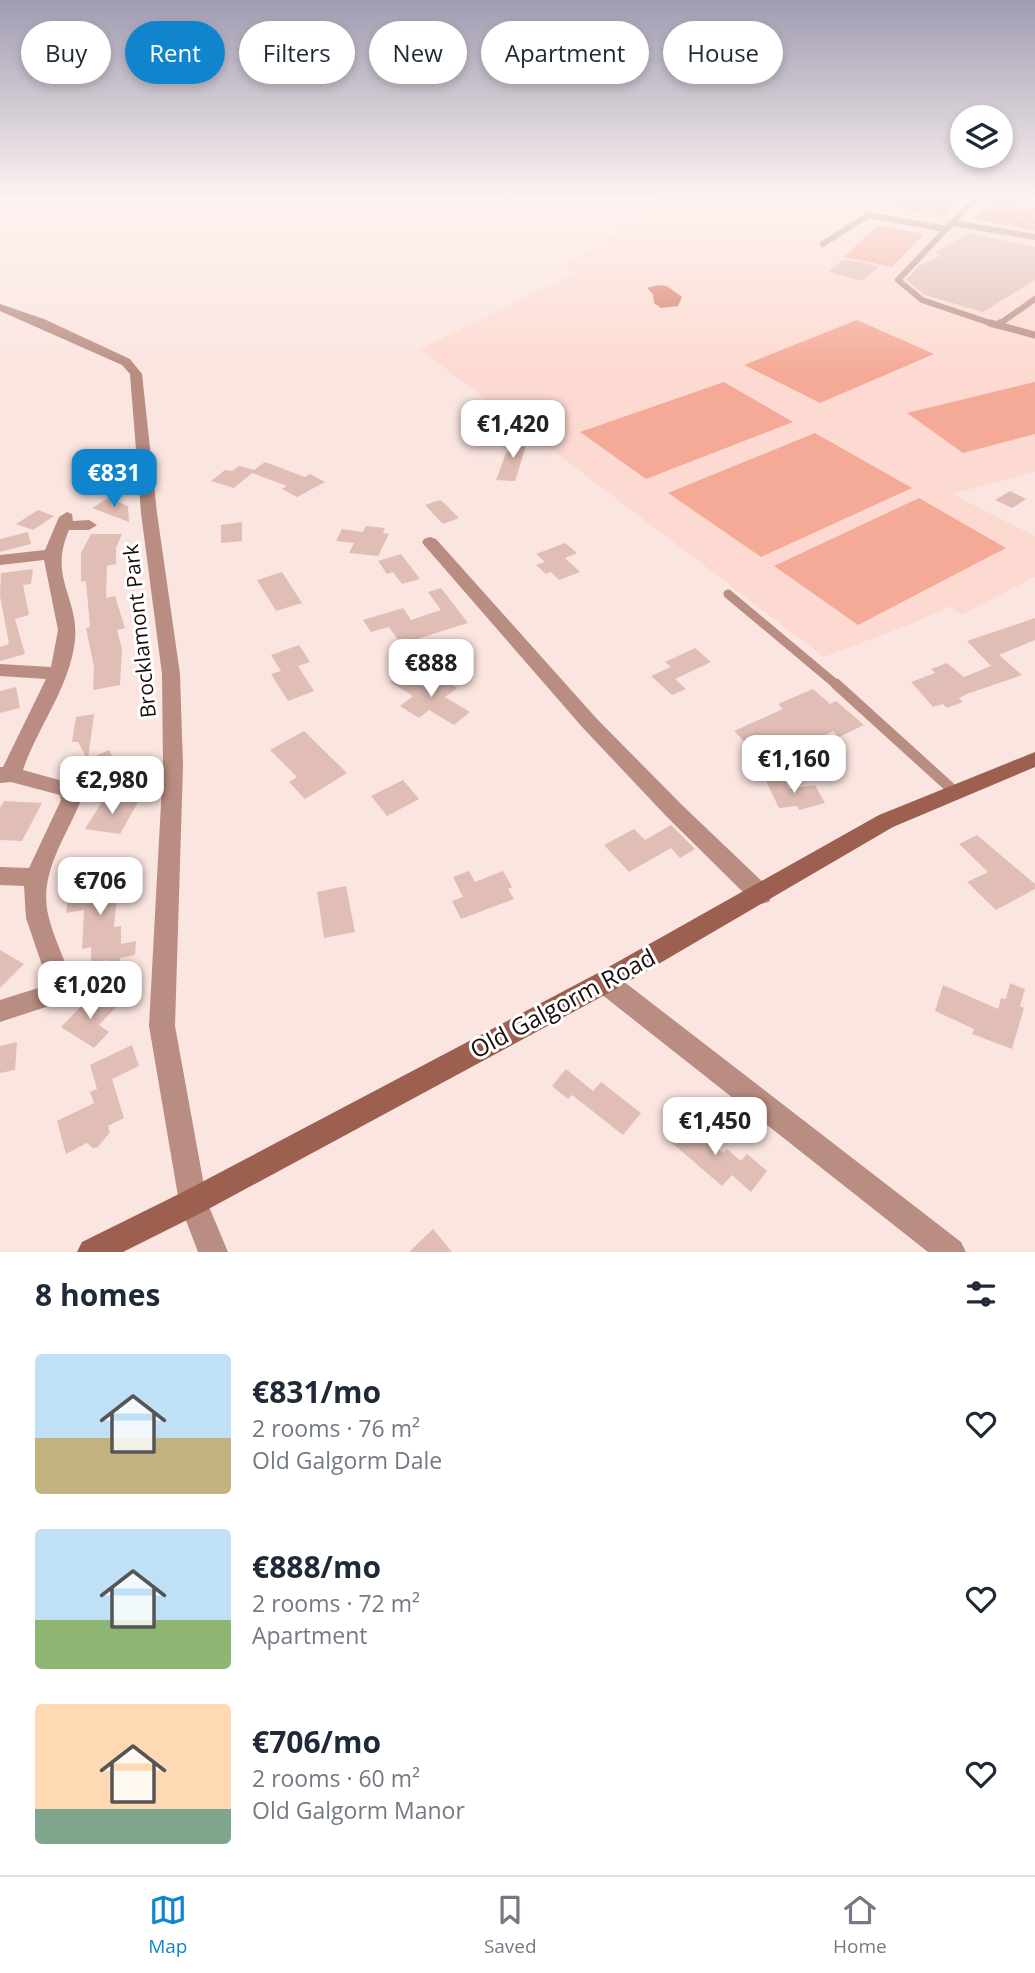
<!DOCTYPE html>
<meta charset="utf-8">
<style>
body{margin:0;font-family:"Open Sans",sans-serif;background:#f2f2f3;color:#1f2937;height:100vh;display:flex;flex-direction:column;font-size:26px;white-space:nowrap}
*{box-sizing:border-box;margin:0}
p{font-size:23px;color:#747a83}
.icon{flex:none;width:38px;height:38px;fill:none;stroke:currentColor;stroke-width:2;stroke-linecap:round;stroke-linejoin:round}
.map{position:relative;height:1252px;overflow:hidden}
.drawer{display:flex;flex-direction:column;background:#fff;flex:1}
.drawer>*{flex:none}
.banner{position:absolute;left:21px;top:21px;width:994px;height:63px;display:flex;gap:14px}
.controls{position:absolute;left:950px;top:105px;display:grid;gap:14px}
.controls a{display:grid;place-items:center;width:63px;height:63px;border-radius:50%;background:#fff;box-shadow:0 4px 10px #0003;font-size:35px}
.price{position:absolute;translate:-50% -60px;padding:0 16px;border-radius:14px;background:#fff;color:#222;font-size:23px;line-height:46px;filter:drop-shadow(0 2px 4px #0008)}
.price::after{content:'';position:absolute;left:50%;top:42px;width:21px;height:16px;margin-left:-10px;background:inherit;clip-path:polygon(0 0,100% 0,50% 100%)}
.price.selected{background:#1085cd;color:#fff}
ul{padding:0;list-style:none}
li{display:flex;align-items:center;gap:21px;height:175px;padding:0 35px}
li span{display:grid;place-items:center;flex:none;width:196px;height:140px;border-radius:7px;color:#555}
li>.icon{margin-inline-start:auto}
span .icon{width:84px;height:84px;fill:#fffc;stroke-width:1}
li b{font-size:30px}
h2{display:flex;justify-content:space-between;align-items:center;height:84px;padding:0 35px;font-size:30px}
.pill{padding:0 24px;border-radius:32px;background:#fff;box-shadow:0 4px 10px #0003;font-size:24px;line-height:63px}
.pill.selected{background:#1085cd;color:#fff}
.tabs{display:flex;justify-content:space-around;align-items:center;height:98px;border-top:2px solid #e0e1e3;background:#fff;font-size:19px;color:#747a83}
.tabs a{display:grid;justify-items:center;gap:4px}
.tabs .selected{color:#1085cd}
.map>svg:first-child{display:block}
</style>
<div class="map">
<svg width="1035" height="1252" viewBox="0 0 1035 1252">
<rect width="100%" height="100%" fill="#fbe5e0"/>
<path fill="#fddad1" d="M 661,197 L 1035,197 L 1035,472 L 952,494 L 1035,536 L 1035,577 L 961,615 L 950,606 L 916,622 L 824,657 L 420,349 L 573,274 L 564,267 L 641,218 Z"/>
<g fill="#f5aa97">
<path d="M 839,197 L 965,197 L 944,217 Z"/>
<path d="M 993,197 L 1035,202 L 1035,231 L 974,219 Z"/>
<path d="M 878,225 L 924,234 L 892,267 L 844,257 Z"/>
<path d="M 857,320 L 934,354 L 820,403 L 744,365 Z"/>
<path d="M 724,382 L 793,422 L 646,479 L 580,432 Z"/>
<path d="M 1035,382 L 1035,434 L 963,453 L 907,413 Z"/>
<path d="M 815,433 L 912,488 L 761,557 L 668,493 Z"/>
<path d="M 919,498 L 1006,548 L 858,625 L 774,566 Z"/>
</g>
<path fill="#d5765f" d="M 658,285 L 667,286 L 682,297 L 678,306 L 661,308 L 654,303 L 653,294 L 647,288 Z"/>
<g fill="#e0beb5">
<path d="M 971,233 L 1035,247 L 1035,280 L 983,312 L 925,295 L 906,280 L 919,266 L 941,254 L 935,252 Z"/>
<path d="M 844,259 L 879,266 L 863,281 L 828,272 Z"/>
<path d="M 532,427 L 515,481 L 496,480 L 506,453 Z"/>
<path d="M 265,462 L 305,477 L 310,474 L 325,482 L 297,497 L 282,489 L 287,486 L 252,473 L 234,488 L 211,481 L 225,470 L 232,471 L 239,466 L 254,470 Z"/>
<path d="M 1010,491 L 1026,499 L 1012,508 L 995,500 Z"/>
<path d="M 108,498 L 128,506 L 129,522 L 92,508 Z"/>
<path d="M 440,500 L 445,504 L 459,518 L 443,524 L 425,505 Z"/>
<path d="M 38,510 L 54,516 L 33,530 L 16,524 Z"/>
<path d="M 242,522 L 242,541 L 221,543 L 221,525 Z"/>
<path d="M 366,526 L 385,528 L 383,533 L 389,534 L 378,556 L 349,553 L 354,543 L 336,541 L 342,529 L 363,532 Z"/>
<path d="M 28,532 L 31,544 L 0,552 L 0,539 Z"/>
<path d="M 91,534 L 122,534 L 116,548 L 116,564 L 107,566 L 106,598 L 115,596 L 125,628 L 117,630 L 122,649 L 120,685 L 93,690 L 94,667 L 86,628 L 90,627 L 86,581 L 81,582 L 81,553 Z"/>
<path d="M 565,543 L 577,553 L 565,558 L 580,572 L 559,580 L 551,572 L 546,574 L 536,565 L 545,562 L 536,554 Z"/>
<path d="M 401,554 L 420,579 L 402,584 L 393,572 L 387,574 L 378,561 Z"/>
<path d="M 33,569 L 31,584 L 23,585 L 29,615 L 15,619 L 25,654 L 0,661 L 0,647 L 9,644 L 0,596 L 1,573 Z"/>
<path d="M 282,572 L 302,603 L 276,611 L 257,580 Z"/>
<path d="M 441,588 L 468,623 L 401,644 L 389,627 L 371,632 L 363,620 L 403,608 L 411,620 L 441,610 L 428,592 Z"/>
<path d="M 1035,618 L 1035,640 L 999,655 L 1022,675 L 967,694 L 959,698 L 963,702 L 947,708 L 943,704 L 933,707 L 911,682 L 935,673 L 931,669 L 947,663 L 964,677 L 991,666 L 967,641 Z"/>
<path d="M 299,645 L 310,662 L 298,666 L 314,691 L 288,701 L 271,674 L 281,671 L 271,655 Z"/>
<path d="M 695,648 L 711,662 L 675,679 L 686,689 L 672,695 L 651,676 L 671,667 L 665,662 Z"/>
<path d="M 402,674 L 424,687 L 438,677 L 457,688 L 445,697 L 470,712 L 454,725 L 429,710 L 419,718 L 400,706 L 413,696 L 390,682 Z"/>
<path d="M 16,687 L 20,708 L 0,713 L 0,691 Z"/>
<path d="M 813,689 L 830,704 L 836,701 L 864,725 L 839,737 L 833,731 L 802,746 L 790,735 L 755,752 L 734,731 L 783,709 L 778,704 Z"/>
<path d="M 94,714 L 88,759 L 109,750 L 119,769 L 97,778 L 78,742 L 72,742 L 76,717 Z"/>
<path d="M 304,731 L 347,773 L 305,799 L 289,782 L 297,777 L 270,750 Z"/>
<path d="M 782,776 L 789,789 L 815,785 L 825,803 L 799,810 L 797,806 L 779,808 L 765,779 Z"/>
<path d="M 403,780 L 419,799 L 387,816 L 371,796 Z"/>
<path d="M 105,797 L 138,802 L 120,834 L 85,829 Z"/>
<path d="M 4,801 L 42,803 L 22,841 L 0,840 L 0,808 Z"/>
<path d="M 671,825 L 695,849 L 680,858 L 671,848 L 629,872 L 604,845 L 634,829 L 645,840 Z"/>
<path d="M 977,835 L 1035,884 L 1035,889 L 996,910 L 967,882 L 988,872 L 959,844 Z"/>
<path d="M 120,869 L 114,927 L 121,926 L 121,944 L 136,941 L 135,955 L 120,958 L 120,973 L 107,975 L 108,960 L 91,964 L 91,947 L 82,949 L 84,910 L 66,913 L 71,876 Z"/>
<path d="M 469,871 L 475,882 L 503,871 L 512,887 L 508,889 L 514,899 L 461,919 L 452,901 L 463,897 L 453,877 Z"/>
<path d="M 346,886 L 355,932 L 324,938 L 317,892 Z"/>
<path d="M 0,950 L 24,964 L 0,988 Z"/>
<path d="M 1010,983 L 1025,989 L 1020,1006 L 1024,1008 L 1012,1049 L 972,1034 L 974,1029 L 935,1011 L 943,985 L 998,1009 L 1001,998 L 1006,999 Z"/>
<path d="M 94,993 L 116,1007 L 99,1025 L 109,1032 L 94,1048 L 61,1027 Z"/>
<path d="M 17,1042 L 15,1070 L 0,1073 L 0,1046 Z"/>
<path d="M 132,1045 L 139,1066 L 112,1079 L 124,1118 L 108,1126 L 110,1132 L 98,1147 L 93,1148 L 87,1143 L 66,1154 L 57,1121 L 94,1103 L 90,1092 L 97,1089 L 90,1065 Z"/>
<path d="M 566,1069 L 593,1091 L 601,1082 L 641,1113 L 623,1135 L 572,1095 L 568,1099 L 552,1086 Z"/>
<path d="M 681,1118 L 723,1153 L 727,1149 L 741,1161 L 747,1154 L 767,1171 L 751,1192 L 732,1175 L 722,1186 L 665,1137 Z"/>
<path d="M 433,1229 L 452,1252 L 409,1252 Z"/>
</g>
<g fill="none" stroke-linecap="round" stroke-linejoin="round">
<g stroke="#b98d82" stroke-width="6">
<path d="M 952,223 L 978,197"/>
<path d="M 823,244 L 868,215 L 946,229"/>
<path d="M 996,325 L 922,300 L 898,280 L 952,223 L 1035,237"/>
<path d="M 998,325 L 1035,299"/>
</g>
<g stroke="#b98d82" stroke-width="7">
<path d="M 990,323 L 1035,335"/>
<path d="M 998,325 L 1000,323"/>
</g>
<path stroke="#b98d82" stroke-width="9" d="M 728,594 L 838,686"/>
<path stroke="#b98d82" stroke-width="11" d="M 836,684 L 955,792"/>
<g fill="#b98d82" fill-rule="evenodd">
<path d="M 0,304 L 44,319 L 130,359 L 142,374 L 157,513 L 180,674 L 183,766 L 175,1026 L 207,1202 L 228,1252 L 198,1252 L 179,1202 L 149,1026 L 163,766 L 162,674 L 141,513 L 130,374 L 122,365 L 0,311 Z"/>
<path d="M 67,512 L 72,514 L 73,521 L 89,520 L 97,525 L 89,530 L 69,530 C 48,578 79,597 75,640 C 70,687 38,726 23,770 L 77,785 L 81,800 C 66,838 37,875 49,918 C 54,939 65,959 71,980 L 55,1004 L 0,1022 L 0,1000 L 38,988 L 46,977 L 26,918 L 24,886 L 0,885 L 0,867 L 29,868 L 61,800 L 60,795 L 11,782 L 0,783 L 0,767 L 3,767 L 46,679 L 0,676 L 0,664 L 51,667 L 58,630 L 44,560 L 0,565 L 0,555 L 45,550 L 59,517 Z"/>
<path d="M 430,537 L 436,539 L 597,719 L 682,805 L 769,888 L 772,895 L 769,902 L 761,904 L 753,902 L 667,817 L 583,728 L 424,545 L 422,542 L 424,539 Z"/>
<path d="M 605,971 L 614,974 L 961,1242 L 966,1252 L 928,1252 L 596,990 L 593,982 L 596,974 Z"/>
</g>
<path fill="#9d5f50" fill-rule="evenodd" d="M 1035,752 L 1035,767 L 893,827 L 614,990 L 203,1212 L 123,1252 L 77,1252 L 82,1242 L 183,1192 L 596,974 L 879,815 Z"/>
</g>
<linearGradient id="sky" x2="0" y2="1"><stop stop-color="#a09bb1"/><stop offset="0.53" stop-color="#fdf3f1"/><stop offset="1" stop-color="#fdf3f1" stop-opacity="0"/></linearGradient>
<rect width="1035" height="372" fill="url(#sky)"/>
<g text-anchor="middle" stroke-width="6" stroke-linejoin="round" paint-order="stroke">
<g font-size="21" fill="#1a0f0c" stroke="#fff">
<text transform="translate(140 631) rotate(-96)" y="7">Brocklamont Park</text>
</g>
<g font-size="24" fill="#1a0f0c" stroke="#fff">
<text transform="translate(563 1004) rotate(-28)" y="8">Old Galgorm Road</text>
</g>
</g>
</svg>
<div class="controls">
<a><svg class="icon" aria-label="layers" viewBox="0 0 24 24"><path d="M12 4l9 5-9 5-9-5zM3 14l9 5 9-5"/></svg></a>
</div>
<b class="price" style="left:513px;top:460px">€1,420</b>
<b class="price selected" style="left:114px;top:509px">€831</b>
<b class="price" style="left:431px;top:699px">€888</b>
<b class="price" style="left:794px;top:795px">€1,160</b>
<b class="price" style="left:112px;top:816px">€2,980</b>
<b class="price" style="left:100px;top:917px">€706</b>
<b class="price" style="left:90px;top:1021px">€1,020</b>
<b class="price" style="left:715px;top:1157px">€1,450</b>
<div class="banner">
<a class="pill">Buy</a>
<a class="pill selected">Rent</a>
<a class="pill">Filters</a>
<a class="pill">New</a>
<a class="pill">Apartment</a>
<a class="pill">House</a>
</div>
</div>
<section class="drawer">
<h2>8 homes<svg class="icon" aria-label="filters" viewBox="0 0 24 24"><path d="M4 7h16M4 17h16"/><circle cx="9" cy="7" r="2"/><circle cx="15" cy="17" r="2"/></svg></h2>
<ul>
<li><span style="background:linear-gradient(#bfe0f5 60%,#c2b280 0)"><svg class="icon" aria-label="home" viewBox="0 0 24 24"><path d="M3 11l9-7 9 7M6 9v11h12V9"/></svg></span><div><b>€831/mo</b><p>2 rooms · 76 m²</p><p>Old Galgorm Dale</p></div><svg class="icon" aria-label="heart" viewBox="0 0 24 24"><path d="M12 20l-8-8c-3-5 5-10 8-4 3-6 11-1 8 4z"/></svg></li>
<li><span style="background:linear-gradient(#bfe0f5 65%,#8fb573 0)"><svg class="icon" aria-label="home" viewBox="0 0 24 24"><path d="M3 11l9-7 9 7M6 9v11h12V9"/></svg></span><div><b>€888/mo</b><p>2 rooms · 72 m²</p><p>Apartment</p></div><svg class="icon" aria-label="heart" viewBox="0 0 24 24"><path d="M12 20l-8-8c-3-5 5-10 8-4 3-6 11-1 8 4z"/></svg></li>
<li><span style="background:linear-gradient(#ffd9b3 75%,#7fa58c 0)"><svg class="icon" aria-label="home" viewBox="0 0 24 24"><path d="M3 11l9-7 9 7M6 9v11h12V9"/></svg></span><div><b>€706/mo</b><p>2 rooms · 60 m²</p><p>Old Galgorm Manor</p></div><svg class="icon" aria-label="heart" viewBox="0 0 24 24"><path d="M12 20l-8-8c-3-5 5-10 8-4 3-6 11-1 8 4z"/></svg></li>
</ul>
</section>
<nav class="tabs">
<a class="selected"><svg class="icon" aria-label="map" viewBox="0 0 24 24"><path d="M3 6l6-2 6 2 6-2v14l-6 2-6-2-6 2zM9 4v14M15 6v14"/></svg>Map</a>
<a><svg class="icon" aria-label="saved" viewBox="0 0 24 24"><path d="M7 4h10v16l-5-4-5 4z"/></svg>Saved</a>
<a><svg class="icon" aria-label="home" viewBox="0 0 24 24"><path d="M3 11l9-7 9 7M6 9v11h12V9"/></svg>Home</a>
</nav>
